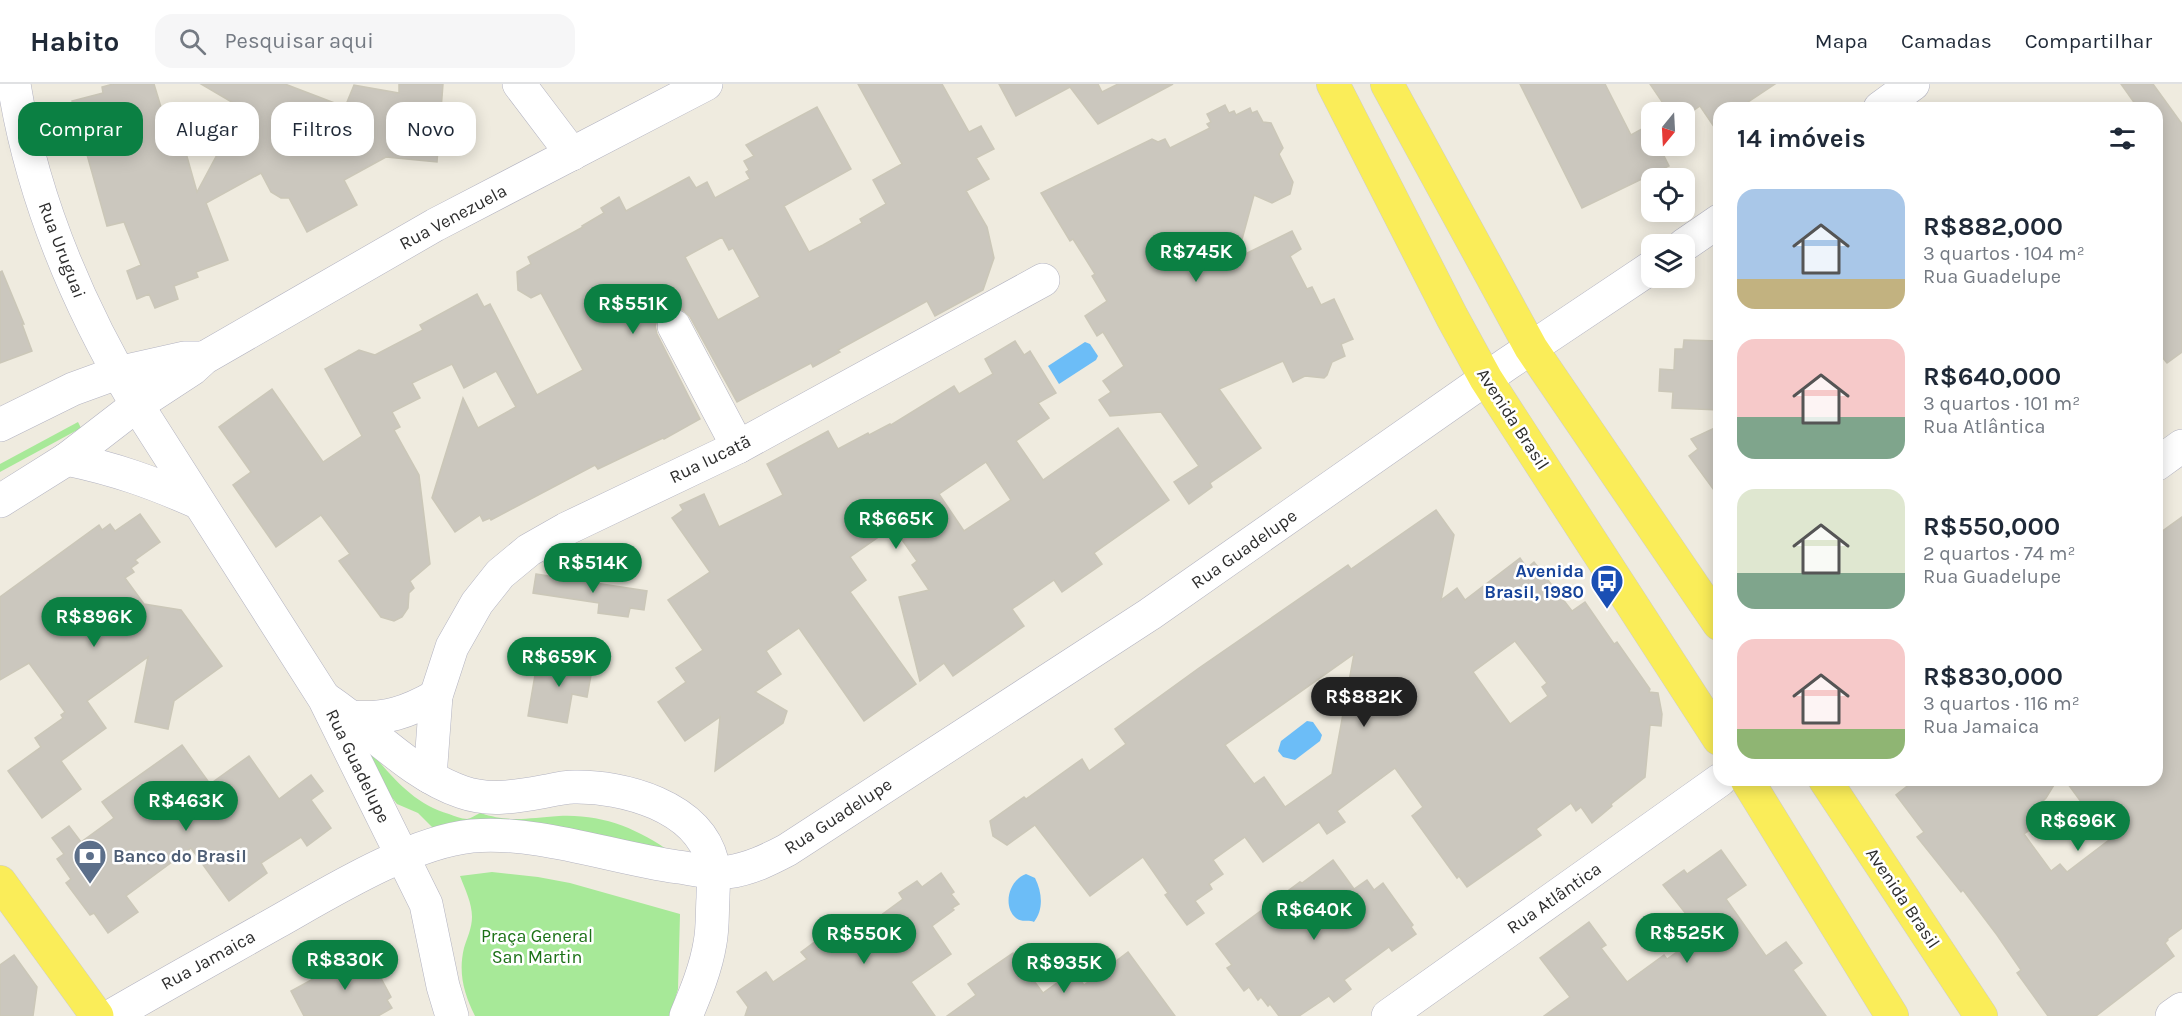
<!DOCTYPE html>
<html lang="pt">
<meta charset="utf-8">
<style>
body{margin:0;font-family:Karla,sans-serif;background:#f6f6f7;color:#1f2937;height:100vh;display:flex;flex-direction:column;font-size:22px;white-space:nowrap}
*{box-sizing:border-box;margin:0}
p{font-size:20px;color:#747a83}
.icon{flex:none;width:33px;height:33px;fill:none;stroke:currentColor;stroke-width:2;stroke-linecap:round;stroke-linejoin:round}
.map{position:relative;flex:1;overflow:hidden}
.sheet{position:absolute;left:1713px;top:18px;width:450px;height:684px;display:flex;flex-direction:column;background:#fff;border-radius:18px;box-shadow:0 3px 15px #0003}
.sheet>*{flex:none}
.guide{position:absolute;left:18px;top:18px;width:570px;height:54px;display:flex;gap:12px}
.needle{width:39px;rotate:198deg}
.tools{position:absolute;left:1641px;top:18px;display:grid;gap:12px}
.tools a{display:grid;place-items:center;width:54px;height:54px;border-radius:12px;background:#fff;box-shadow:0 3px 15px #0003;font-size:30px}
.price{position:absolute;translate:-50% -51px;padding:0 14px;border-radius:21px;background:#0b8043;color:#fff;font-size:20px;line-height:39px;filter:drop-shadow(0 2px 3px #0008)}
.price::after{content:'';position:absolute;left:50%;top:36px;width:18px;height:14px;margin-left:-9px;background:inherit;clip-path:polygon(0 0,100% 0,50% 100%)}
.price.on{background:#222;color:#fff}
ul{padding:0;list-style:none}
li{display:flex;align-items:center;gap:18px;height:150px;padding:0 24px}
li span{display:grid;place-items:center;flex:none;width:168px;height:120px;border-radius:18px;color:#555}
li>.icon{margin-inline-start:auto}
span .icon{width:72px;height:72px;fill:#fffc;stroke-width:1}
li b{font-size:26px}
h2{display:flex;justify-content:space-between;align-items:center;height:72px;padding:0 24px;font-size:26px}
.tag{padding:0 21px;border-radius:18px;background:#fff;box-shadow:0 3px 15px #0003;font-size:21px;line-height:54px}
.tag.on{background:#0b8043;color:#fff}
header{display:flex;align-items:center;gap:36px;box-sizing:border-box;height:84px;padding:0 30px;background:#fff;border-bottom:2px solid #e0e1e3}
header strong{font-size:28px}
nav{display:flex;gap:33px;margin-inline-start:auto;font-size:21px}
.search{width:420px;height:54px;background:#f6f6f7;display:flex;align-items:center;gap:15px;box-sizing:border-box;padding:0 21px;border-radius:18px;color:#747a83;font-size:22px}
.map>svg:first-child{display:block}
</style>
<header>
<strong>Habito</strong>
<div class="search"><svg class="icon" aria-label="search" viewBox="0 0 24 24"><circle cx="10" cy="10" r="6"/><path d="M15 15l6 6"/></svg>Pesquisar aqui</div>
<nav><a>Mapa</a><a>Camadas</a><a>Compartilhar</a></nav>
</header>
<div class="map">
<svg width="2182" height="932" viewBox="0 0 2182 932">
<rect width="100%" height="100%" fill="#efebdf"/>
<g fill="#a7e998">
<path d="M 78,338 L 81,344 L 0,388 L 0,380 Z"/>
<path d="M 370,667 C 393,694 414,720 449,730 C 455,732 461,735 467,735 C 472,734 475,731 480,729 C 511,739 527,734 559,732 C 602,730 637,744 672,769 L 436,747 L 418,729 L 397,720 L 362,675 Z"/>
<path d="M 492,788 L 538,793 L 570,799 L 680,830 L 678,905 L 670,932 L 475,932 C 464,910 458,889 464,864 C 467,854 472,844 472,833 C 472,819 465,805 460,792 Z"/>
</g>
<g fill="#6cbdf7">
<path d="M 1085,258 L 1090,260 L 1098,272 L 1096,276 L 1059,300 L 1048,282 Z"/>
<path d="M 1307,637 L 1313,638 L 1322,651 L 1320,657 L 1295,676 L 1283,673 L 1278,667 L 1281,657 Z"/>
<path d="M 1026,790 L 1035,794 C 1042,808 1044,825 1034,838 C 1028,835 1022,839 1016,834 C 1002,822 1009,796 1026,790 Z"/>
</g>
<g fill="#cbc7be" stroke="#cbc7b8" stroke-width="1.5" fill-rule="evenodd">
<path d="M 113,0 L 154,0 L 164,33 L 175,30 L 197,108 L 242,24 L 201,0 L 285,0 L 345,23 L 354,1 L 399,9 L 399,0 L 443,0 L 437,78 L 386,73 L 344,96 L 357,121 L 307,148 L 289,114 L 281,114 L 271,108 L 261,89 L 206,119 L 228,176 L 196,188 L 198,193 L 174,202 L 178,215 L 155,224 L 149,210 L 137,215 L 127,187 L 141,181 L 124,138 L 107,142 L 72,17 L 103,9 L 102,3 Z"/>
<path d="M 858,0 L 942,0 L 969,48 L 981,42 L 994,65 L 976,74 L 989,95 L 966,107 L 987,143 L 994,174 L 983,206 L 935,232 L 927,217 L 838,266 L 840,268 L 813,283 L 811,279 L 737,318 L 690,233 L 683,226 L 674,223 L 666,225 L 658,233 L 655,242 L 657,250 L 700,335 L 664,355 L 663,354 L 598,385 L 595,381 L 491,436 L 490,434 L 483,437 L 480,431 L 455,448 L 432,414 L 463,314 L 478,344 L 516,323 L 496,287 L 464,304 L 452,280 L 412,299 L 420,314 L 392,328 L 400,343 L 394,346 L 419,391 L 430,480 L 410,497 L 414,504 L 409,509 L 408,524 L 402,533 L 394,537 L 381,533 L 339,477 L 350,470 L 321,431 L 276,463 L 233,401 L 251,388 L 219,343 L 272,305 L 323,378 L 362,352 L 325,285 L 359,266 L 375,271 L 423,246 L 420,241 L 477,210 L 484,223 L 490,220 L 537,311 L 583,286 L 541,209 L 531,214 L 518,206 L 517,188 L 531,180 L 528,173 L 583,143 L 582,142 L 604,129 L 601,124 L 619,113 L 626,127 L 689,93 L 696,104 L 707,98 L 715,114 L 750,95 L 746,88 L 749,86 L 744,77 L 754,72 L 746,61 L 817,23 L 851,85 L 784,122 L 809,168 L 823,161 L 862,139 L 860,135 L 886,120 L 873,96 L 902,80 ZM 722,153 L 729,166 L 733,164 L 760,213 L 718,236 L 685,173 Z"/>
<path d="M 999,0 L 1098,0 L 1102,8 L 1118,0 L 1173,0 L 1098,40 L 1070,3 L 1016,32 Z"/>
<path d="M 1520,0 L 1605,0 L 1631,51 L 1649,41 L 1652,47 L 1652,62 L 1659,62 L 1669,82 L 1582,124 Z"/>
<path d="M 1650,0 L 1775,0 L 1739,24 L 1719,24 L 1719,50 L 1700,22 L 1684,33 L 1684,28 L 1669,28 Z"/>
<path d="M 2121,0 L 2153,0 L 2182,40 L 2182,268 L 2167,279 L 2157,267 L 2157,24 L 2138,24 Z"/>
<path d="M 1225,21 L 1229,29 L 1234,27 L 1236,31 L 1250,24 L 1252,29 L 1257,27 L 1263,38 L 1271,39 L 1283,64 L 1279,70 L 1293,98 L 1290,110 L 1272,119 L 1254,111 L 1237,174 L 1292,147 L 1301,165 L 1290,172 L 1307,205 L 1312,203 L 1321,221 L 1334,215 L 1353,255 L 1341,260 L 1345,272 L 1332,278 L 1327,291 L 1324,294 L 1305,292 L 1293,298 L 1283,277 L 1219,305 L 1261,364 L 1210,399 L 1212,403 L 1189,420 L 1174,398 L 1199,382 L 1161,328 L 1110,332 L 1099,316 L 1111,308 L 1103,297 L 1124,282 L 1103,248 L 1097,252 L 1085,232 L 1107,217 L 1092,192 L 1095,190 L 1073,155 L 1070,157 L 1041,109 L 1152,55 L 1158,58 L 1165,55 L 1170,64 L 1210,44 L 1207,40 L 1211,38 L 1207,30 Z"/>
<path d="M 2,187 L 24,240 L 22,240 L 32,267 L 0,279 L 0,188 Z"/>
<path d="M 1684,256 L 1719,257 L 1719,326 L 1672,324 L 1673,308 L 1659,307 L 1660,285 L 1674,286 L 1675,265 L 1683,265 Z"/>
<path d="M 1015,257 L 1024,271 L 1030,267 L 1056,309 L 1038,319 L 1049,334 L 1016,357 L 1043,396 L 1118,344 L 1169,416 L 1094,469 L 1102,480 L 1062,508 L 1054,496 L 1012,525 L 1024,542 L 953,592 L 944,579 L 920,597 L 899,513 L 929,506 L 912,481 L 917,477 L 893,443 L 850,473 L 866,496 L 850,508 L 916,600 L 864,637 L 799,544 L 766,567 L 781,590 L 755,608 L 787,627 L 783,639 L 715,687 L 720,633 L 685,657 L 658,618 L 686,598 L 676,584 L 703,566 L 668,516 L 710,488 L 672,434 L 683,426 L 680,421 L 704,410 L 719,443 L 783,411 L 767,380 L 828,347 L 838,365 L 868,349 L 869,351 L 890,340 L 891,341 L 954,302 L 959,310 L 993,290 L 985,275 ZM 986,378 L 1011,416 L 964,447 L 939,410 Z"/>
<path d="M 1719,342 L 1719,413 L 1689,372 L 1698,365 L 1691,355 Z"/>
<path d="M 1436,426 L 1454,451 L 1441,516 L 1457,504 L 1465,516 L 1520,474 L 1527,484 L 1534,478 L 1572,527 L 1585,518 L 1614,560 L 1617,558 L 1650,605 L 1649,608 L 1658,609 L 1662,630 L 1661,642 L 1650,641 L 1645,693 L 1611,720 L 1612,722 L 1592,739 L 1581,723 L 1576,727 L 1571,719 L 1536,745 L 1541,751 L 1467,803 L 1459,792 L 1457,794 L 1412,732 L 1423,723 L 1395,684 L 1337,727 L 1345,738 L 1327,750 L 1319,738 L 1263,778 L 1245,753 L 1213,776 L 1223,790 L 1209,800 L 1212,805 L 1195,817 L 1204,829 L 1187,841 L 1165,811 L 1168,809 L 1143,773 L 1090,812 L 1035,741 L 1007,761 L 993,752 L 990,737 L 1024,713 L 1026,715 L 1082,675 L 1089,687 L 1126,660 L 1115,645 L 1199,584 L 1348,481 L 1351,485 ZM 1515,557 L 1547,599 L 1542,603 L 1548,612 L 1510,640 L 1473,588 ZM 1354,570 L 1332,690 L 1285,723 L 1264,693 L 1254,700 L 1225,661 Z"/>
<path d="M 140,430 L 160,458 L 135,476 L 138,479 L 131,484 L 134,488 L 125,494 L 144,520 L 181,526 L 222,582 L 174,617 L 168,645 L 135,638 L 148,573 L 87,617 L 106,644 L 61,677 L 81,705 L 42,734 L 8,687 L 41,663 L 35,654 L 63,634 L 61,631 L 65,628 L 29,579 L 0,596 L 0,513 L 99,441 L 102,446 L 110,440 L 115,447 Z"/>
<path d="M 2182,433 L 2182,844 L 2167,855 L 2168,856 L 2165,859 L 2174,872 L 2096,932 L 2048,932 L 2017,889 L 2021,886 L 1997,851 L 1963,806 L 1961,808 L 1917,753 L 1924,748 L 1896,711 L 1915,696 L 2057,696 L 2046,714 L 2027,733 L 2034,743 L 2024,750 L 2051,787 L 2060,780 L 2067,788 L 2109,756 L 2065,696 L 2157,696 L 2157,451 Z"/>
<path d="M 536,490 L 647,507 L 644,526 L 630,524 L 628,533 L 598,529 L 599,519 L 533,509 Z"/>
<path d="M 545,572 L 593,580 L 587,613 L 572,610 L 567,639 L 528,632 L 535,591 L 542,593 Z"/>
<path d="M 182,661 L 210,700 L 249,672 L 279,715 L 311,691 L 323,707 L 311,716 L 331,744 L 307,762 L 301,753 L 261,779 L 267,789 L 229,817 L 191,764 L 126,812 L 138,828 L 108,849 L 94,829 L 90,831 L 66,799 L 71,795 L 57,775 L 64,770 L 52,754 L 69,742 L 81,758 L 114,734 L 102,718 Z"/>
<path d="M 1721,766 L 1746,801 L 1726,815 L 1766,872 L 1786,858 L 1802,879 L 1793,886 L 1826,932 L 1544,932 L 1570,913 L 1540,874 L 1589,838 L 1606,861 L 1601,864 L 1627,898 L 1664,871 L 1667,875 L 1702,850 L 1663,801 L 1684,786 L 1687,790 Z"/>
<path d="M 1333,776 L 1354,805 L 1367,796 L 1374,806 L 1383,799 L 1413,841 L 1411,843 L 1416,850 L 1392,867 L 1389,863 L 1344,896 L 1351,905 L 1334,918 L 1329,912 L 1299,932 L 1279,932 L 1270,920 L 1268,922 L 1261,913 L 1258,916 L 1249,903 L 1244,907 L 1227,884 L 1232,881 L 1216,860 L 1300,798 L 1302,799 Z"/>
<path d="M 941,789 L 954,808 L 951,810 L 959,820 L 952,824 L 954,826 L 932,842 L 951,870 L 911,898 L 935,932 L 745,932 L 748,923 L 737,908 L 766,888 L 773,898 L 807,875 L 801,868 L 836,842 L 847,856 L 903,815 L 899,809 L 917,797 L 922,803 Z"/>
<path d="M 366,866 L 391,913 L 387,916 L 392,924 L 378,932 L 304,932 L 291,907 Z"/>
<path d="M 1128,868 L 1175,932 L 947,932 L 976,911 L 968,900 L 1013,869 L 1043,909 L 1073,887 L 1084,901 Z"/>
<path d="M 14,871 L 37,903 L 33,932 L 0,932 L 0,881 Z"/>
</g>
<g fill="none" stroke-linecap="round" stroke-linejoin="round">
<g stroke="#b3b3c1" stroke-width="34">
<g id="minor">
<path d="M 14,0 C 32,114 78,222 137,321 L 324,614 L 426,820 L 443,902 L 452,932"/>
<path d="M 519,0 L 572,70"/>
<path d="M 1880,24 L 1913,0"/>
<path d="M 1684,161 L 1719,137"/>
<path d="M 674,242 L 738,363"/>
<path d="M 0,341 L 73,305 L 117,289 L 184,274 L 202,274"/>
<path d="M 67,375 C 115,385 152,398 197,418"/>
<path d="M 2157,380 L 2182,362"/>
<path d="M 0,417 L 67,375 L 137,321 L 192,285 L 204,274 L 435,141 L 706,0"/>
<path d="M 327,616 C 372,646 410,690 462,708 C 490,718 519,712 547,707 C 556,705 565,703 574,703 C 623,702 698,722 712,777 C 715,789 713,802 713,814 C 712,828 713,844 710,859 C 706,884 696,908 686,932"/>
<path d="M 352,633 C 385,636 408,628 436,612"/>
<path d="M 430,693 L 436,612 L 452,563 L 477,519 L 500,490 L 529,466 L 566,445 L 738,363 L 1043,196"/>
<path d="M 111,932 C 166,900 222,869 277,838 C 330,808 411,758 472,752 C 537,746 613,774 678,783 C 694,785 712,790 728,788 C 750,785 768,776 787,766 L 1150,530 L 1507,280 L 1652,183"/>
<path d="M 1388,932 L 1720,696"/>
<path d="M 2172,932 L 2182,925"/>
</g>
</g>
<g stroke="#cdcdcd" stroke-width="34">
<g id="major">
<path d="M 1333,0 L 1452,233 L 1486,295 L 1719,655"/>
<path d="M 1387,0 L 1531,264 L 1719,540"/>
<path d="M 1747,696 L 1892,932"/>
<path d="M 1825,696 L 1981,932"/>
<path d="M 0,798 L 97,932"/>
</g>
</g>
<use href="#minor" stroke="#fff" stroke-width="33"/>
<use href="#major" stroke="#faed59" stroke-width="33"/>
</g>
<defs>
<g id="bus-pin" transform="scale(1.725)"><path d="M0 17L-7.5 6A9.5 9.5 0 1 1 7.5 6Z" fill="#1a4fb4" stroke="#fff"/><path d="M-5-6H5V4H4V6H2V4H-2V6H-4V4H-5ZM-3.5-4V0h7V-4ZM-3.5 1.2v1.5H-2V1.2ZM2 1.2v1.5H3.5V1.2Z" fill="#fff"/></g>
<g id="bank-pin" transform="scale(1.725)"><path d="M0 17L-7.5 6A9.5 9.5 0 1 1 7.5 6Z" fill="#5c6f8a" stroke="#fff"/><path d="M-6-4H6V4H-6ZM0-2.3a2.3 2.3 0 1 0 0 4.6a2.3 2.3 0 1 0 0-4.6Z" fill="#fff"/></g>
</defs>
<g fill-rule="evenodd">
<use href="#bus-pin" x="1607" y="497"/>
<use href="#bank-pin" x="90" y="772"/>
</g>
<g text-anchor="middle" stroke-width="5" stroke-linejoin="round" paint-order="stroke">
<g font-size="18" fill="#2d2d2d" stroke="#fff">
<text transform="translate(453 133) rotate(-28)" y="6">Rua Venezuela</text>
<text transform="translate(62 166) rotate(69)" y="6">Rua Uruguai</text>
<text transform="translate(1513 335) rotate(57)" y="6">Avenida Brasil</text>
<text transform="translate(710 375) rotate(-26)" y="6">Rua Iucatã</text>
<text transform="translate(1244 465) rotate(-35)" y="6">Rua Guadelupe</text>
<text transform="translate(358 682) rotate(64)" y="6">Rua Guadelupe</text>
<text transform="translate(838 732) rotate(-33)" y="6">Rua Guadelupe</text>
<text transform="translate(1554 814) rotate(-35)" y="6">Rua Atlântica</text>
<text transform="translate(1903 814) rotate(56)" y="6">Avenida Brasil</text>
<text transform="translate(208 876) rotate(-29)" y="6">Rua Jamaica</text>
</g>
<g font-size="18" font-weight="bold" fill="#164399" stroke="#fff" text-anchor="end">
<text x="1584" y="493">Avenida<tspan x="1584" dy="21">Brasil, 1980</tspan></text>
</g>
<g font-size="18" font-weight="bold" fill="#4e5e75" stroke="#fff" text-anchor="start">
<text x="113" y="778">Banco do Brasil</text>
</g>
<g font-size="18" fill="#1b7116" stroke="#fff">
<text x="537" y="858">Praça General<tspan x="537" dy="21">San Martin</tspan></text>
</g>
</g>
</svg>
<div class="tools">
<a><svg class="needle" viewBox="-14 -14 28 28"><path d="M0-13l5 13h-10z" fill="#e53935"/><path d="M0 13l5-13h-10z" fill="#747a83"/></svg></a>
<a><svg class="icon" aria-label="locate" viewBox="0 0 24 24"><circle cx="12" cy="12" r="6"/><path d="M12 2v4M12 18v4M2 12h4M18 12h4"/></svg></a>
<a><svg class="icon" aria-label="layers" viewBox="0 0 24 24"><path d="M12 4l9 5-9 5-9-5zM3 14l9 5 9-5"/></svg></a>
</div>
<b class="price" style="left:1196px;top:199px">R$745K</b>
<b class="price" style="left:633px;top:251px">R$551K</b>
<b class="price" style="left:896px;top:466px">R$665K</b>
<b class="price" style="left:593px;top:510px">R$514K</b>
<b class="price" style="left:94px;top:564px">R$896K</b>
<b class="price" style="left:559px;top:604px">R$659K</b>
<b class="price on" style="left:1364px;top:644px">R$882K</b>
<b class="price" style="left:186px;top:748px">R$463K</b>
<b class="price" style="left:2078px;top:768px">R$696K</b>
<b class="price" style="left:1314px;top:857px">R$640K</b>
<b class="price" style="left:1687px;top:880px">R$525K</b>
<b class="price" style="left:864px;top:881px">R$550K</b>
<b class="price" style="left:345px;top:907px">R$830K</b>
<b class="price" style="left:1064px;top:910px">R$935K</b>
<div class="guide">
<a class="tag on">Comprar</a>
<a class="tag">Alugar</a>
<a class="tag">Filtros</a>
<a class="tag">Novo</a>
</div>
<section class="sheet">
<h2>14 imóveis<svg class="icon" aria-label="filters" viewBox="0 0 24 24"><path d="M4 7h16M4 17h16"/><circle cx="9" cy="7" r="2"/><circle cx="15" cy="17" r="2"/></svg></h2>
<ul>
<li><span style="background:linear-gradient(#a9c7e8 75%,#c2b280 0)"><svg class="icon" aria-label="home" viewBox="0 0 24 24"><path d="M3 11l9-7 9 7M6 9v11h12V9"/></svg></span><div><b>R$882,000</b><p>3 quartos · 104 m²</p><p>Rua Guadelupe</p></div></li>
<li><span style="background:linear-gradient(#f6c9c9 65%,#7fa58c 0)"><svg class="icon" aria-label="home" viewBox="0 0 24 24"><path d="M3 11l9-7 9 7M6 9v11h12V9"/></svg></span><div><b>R$640,000</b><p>3 quartos · 101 m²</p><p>Rua Atlântica</p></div></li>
<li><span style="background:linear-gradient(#dfe7d0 70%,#7fa58c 0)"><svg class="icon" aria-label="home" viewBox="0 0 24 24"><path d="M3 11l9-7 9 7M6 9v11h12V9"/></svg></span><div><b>R$550,000</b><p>2 quartos · 74 m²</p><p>Rua Guadelupe</p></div></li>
<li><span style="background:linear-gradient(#f6c9c9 75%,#8fb573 0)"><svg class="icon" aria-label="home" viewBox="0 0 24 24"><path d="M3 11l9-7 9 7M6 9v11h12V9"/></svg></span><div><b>R$830,000</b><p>3 quartos · 116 m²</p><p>Rua Jamaica</p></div></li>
</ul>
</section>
</div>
